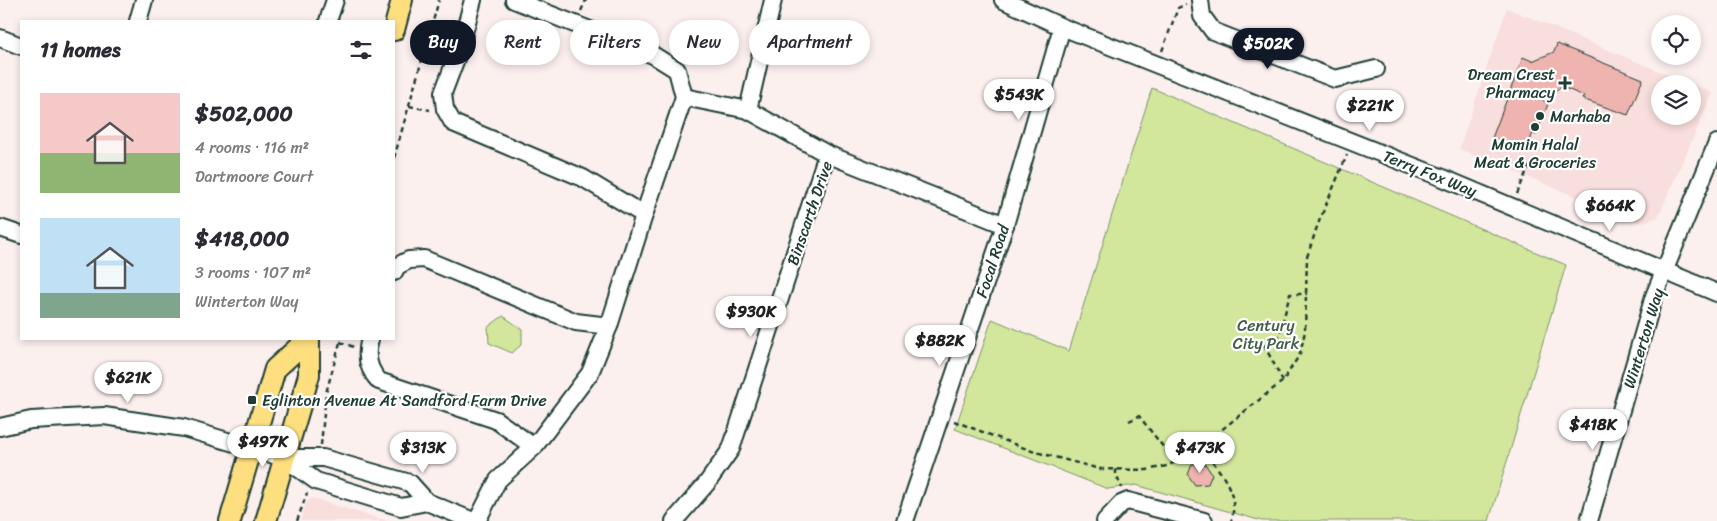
<!DOCTYPE html>
<meta charset="utf-8">
<style>
body{margin:0;font-family:Sriracha,sans-serif;background:#f7f7f7;color:#2b2b33;height:100vh;display:flex;flex-direction:column;font-size:19px;white-space:nowrap}
*{box-sizing:border-box;margin:0}
p{font-size:16px;color:#7c7c81}
.icon{flex:none;width:28px;height:28px;fill:none;stroke:currentColor;stroke-width:2;stroke-linecap:round;stroke-linejoin:round}
.map{position:relative;flex:1;overflow:hidden}
.sheet{position:absolute;left:20px;top:20px;width:375px;height:320px;display:flex;flex-direction:column;background:#fff;border-radius:0px;box-shadow:0 2px 8px #0003}
.sheet>*{flex:none}
.hud{position:absolute;left:410px;top:20px;width:475px;height:45px;display:flex;gap:10px}
.tools{position:absolute;left:1651px;top:15px;display:grid;gap:10px}
.tools a{display:grid;place-items:center;width:50px;height:50px;border-radius:50%;background:#fff;box-shadow:0 2px 8px #0003;font-size:25px}
.price{position:absolute;translate:-50% -42px;padding:0 11px;border-radius:18px;background:#fff;color:#222;font-size:16px;line-height:32px;filter:drop-shadow(0 1px 2px #0008)}
.price::after{content:'';position:absolute;left:50%;top:30px;width:15px;height:11px;margin-left:-8px;background:inherit;clip-path:polygon(0 0,100% 0,50% 100%)}
.price.current{background:#111827;color:#fff}
ul{padding:0;list-style:none}
li{display:flex;align-items:center;gap:15px;height:125px;padding:0 20px}
li span{display:grid;place-items:center;flex:none;width:140px;height:100px;border-radius:0px;color:#555}
li>.icon{margin-inline-start:auto}
span .icon{width:60px;height:60px;fill:#fffc;stroke-width:1}
li b{font-size:21px}
h2{display:flex;justify-content:space-between;align-items:center;height:60px;padding:0 20px;font-size:21px}
.pill{padding:0 18px;border-radius:22px;background:#fff;box-shadow:0 2px 8px #0003;font-size:18px;line-height:45px}
.pill.current{background:#111827;color:#fff}
.map>svg:first-child{display:block}
</style>
<div class="map">
<svg width="1717" height="521" viewBox="0 0 1717 521">
<rect width="100%" height="100%" fill="#fcf0ef"/>
<filter id="ink" filterUnits="userSpaceOnUse"><feTurbulence type="fractalNoise" baseFrequency=".02" numOctaves="2"/><feDisplacementMap in="SourceGraphic" scale="10" xChannelSelector="R" yChannelSelector="G"/><feConvolveMatrix kernelMatrix="1 2 1 2 8 2 1 2 1" color-interpolation-filters="sRGB"/></filter>
<g filter="url(#ink)">
<g fill="#f8dedc">
<path d="M 1507,8 L 1690,84 L 1660,84 L 1660,116 L 1692,116 L 1693,85 L 1713,93 L 1658,217 L 1640,223 L 1459,149 Z"/>
<path d="M 311,498 L 364,514 L 388,521 L 301,521 L 306,503 Z"/>
</g>
<g fill="#d2e79c" stroke="#789268">
<path d="M 1152,88 L 1566,265 L 1489,521 L 1262,521 L 1136,485 L 1108,489 L 955,429 L 992,319 L 1069,351 Z"/>
<path d="M 503,316 L 522,329 L 522,344 L 512,353 L 489,343 L 488,327 Z"/>
</g>
<g fill="#efb3b0" stroke="#1f3d34">
<path d="M 1557,44 L 1643,79 L 1628,115 L 1582,99 L 1584,96 L 1562,87 L 1540,98 L 1548,104 L 1536,135 L 1533,133 L 1526,151 L 1492,138 L 1523,57 L 1532,61 L 1554,52 Z"/>
<path d="M 1192,464 L 1205,464 L 1212,474 L 1208,484 L 1195,485 L 1188,475 Z"/>
</g>
<g fill="none" stroke-linecap="round" stroke-linejoin="round">
<g stroke="#1f3d34" stroke-width="20">
<g id="minor">
<path d="M 473,0 L 460,48 L 443,93 L 445,109 L 453,123 L 583,178 L 644,215"/>
<path d="M 1003,0 L 1062,27 L 1443,178 L 1717,293"/>
<path d="M 1200,0 L 1202,16 L 1213,31 L 1335,79 L 1376,69"/>
<path d="M 138,21 L 144,0"/>
<path d="M 328,21 L 335,0"/>
<path d="M 0,38 L 21,46"/>
<path d="M 684,97 L 748,110 L 827,154 L 1005,225"/>
<path d="M 748,110 L 773,0"/>
<path d="M 0,228 L 21,235"/>
<path d="M 394,272 L 397,266 L 409,260 L 424,259 L 576,322 L 609,326"/>
<path d="M 370,339 C 365,355 368,369 379,381 L 496,420 L 534,447"/>
<path d="M 0,427 L 31,420 L 104,416 L 184,428 L 284,458 L 323,458 L 410,483 L 427,502 L 473,521"/>
<path d="M 284,458 L 316,481 L 401,507 L 427,502"/>
<path d="M 477,521 L 498,480 L 534,447 L 590,373 L 609,326 L 644,215 L 684,97 L 677,70 L 653,55 L 514,0"/>
<path d="M 674,521 L 707,483 L 731,449 L 827,154"/>
<path d="M 905,521 L 1005,225 L 1062,27"/>
<path d="M 1105,521 L 1121,504 L 1128,501 L 1204,521"/>
<path d="M 1589,521 L 1654,296 L 1717,143"/>
</g>
</g>
<g stroke="#1f3d34" stroke-width="24">
<g id="major">
<path d="M 394,30 L 402,0"/>
<path d="M 230,521 L 275,369 L 308,339"/>
<path d="M 266,521 L 309,375 L 309,339"/>
</g>
</g>
<g stroke="#1f3d34" stroke-width="2.5" stroke-dasharray="5 4" stroke-linecap="butt">
<path d="M 581,11 L 586,0"/>
<path d="M 1162,51 L 1178,8 L 1186,4"/>
<path d="M 409,106 L 430,110"/>
<path d="M 394,158 L 439,0"/>
<path d="M 1517,194 L 1529,166"/>
<path d="M 340,342 L 354,347"/>
<path d="M 1283,381 L 1264,345 L 1279,336 L 1290,294 L 1307,294"/>
<path d="M 954,421 L 1032,451 L 1100,469 L 1147,470 L 1167,466 L 1191,454 L 1283,381 L 1300,354 L 1305,331 L 1307,257 L 1318,224 L 1347,155"/>
<path d="M 1129,421 L 1139,416 L 1175,462"/>
<path d="M 321,445 L 326,393 L 341,339"/>
<path d="M 1202,447 C 1217,469 1241,492 1231,521"/>
<path d="M 1116,469 L 1116,475 L 1122,488"/>
<path d="M 297,521 L 307,493"/>
</g>
<use href="#minor" stroke="#fff" stroke-width="16"/>
<use href="#major" stroke="#fedf80" stroke-width="20"/>
</g>
</g>
<g fill="#1f3d34" stroke="#fff" stroke-width="2">
<path d="M1562.5 75.5h5v5h5v5h-5v5h-5v-5h-5v-5h5z"/>
<circle cx="1540" cy="116" r="5"/>
<circle cx="1535" cy="127" r="5"/>
<rect x="247" y="395" width="10" height="10" rx="2.5"/>
</g>
<g text-anchor="middle" stroke-width="4.5" stroke-linejoin="round" paint-order="stroke">
<g font-size="16" fill="#1f3d34" stroke="#fff" text-anchor="start">
<text x="1555" y="80" text-anchor="end">Dream Crest<tspan x="1555" dy="18">Pharmacy</tspan></text>
<text x="1550" y="122">Marhaba</text>
<text x="1535" y="150" text-anchor="middle">Momin Halal<tspan x="1535" dy="18">Meat &amp; Groceries</tspan></text>
<text x="262" y="406">Eglinton Avenue At Sandford Farm Drive</text>
</g>
<g font-size="16" fill="#1f3d34" stroke="#fff">
<text transform="translate(1430 173) rotate(22)" y="6">Terry Fox Way</text>
<text transform="translate(809 213) rotate(-71)" y="6">Binscarth Drive</text>
<text transform="translate(992 261) rotate(-72)" y="6">Focal Road</text>
<text transform="translate(1643 338) rotate(-73)" y="6">Winterton Way</text>
</g>
<g font-size="16" fill="#435f49" stroke="#fff">
<text x="1266" y="331">Century<tspan x="1266" dy="18">City Park</tspan></text>
</g>
</g>
</svg>
<div class="tools">
<a><svg class="icon" aria-label="locate" viewBox="0 0 24 24"><circle cx="12" cy="12" r="6"/><path d="M12 2v4M12 18v4M2 12h4M18 12h4"/></svg></a>
<a><svg class="icon" aria-label="layers" viewBox="0 0 24 24"><path d="M12 4l9 5-9 5-9-5zM3 14l9 5 9-5"/></svg></a>
</div>
<b class="price current" style="left:1268px;top:70px">$502K</b>
<b class="price" style="left:1019px;top:121px">$543K</b>
<b class="price" style="left:1370px;top:132px">$221K</b>
<b class="price" style="left:1610px;top:232px">$664K</b>
<b class="price" style="left:751px;top:338px">$930K</b>
<b class="price" style="left:940px;top:367px">$882K</b>
<b class="price" style="left:128px;top:404px">$621K</b>
<b class="price" style="left:1593px;top:451px">$418K</b>
<b class="price" style="left:263px;top:468px">$497K</b>
<b class="price" style="left:423px;top:474px">$313K</b>
<b class="price" style="left:1200px;top:474px">$473K</b>
<div class="hud">
<a class="pill current">Buy</a>
<a class="pill">Rent</a>
<a class="pill">Filters</a>
<a class="pill">New</a>
<a class="pill">Apartment</a>
</div>
<section class="sheet">
<h2>11 homes<svg class="icon" aria-label="filters" viewBox="0 0 24 24"><path d="M4 7h16M4 17h16"/><circle cx="9" cy="7" r="2"/><circle cx="15" cy="17" r="2"/></svg></h2>
<ul>
<li><span style="background:linear-gradient(#f6c9c9 60%,#8fb573 0)"><svg class="icon" aria-label="home" viewBox="0 0 24 24"><path d="M3 11l9-7 9 7M6 9v11h12V9"/></svg></span><div><b>$502,000</b><p>4 rooms · 116 m²</p><p>Dartmoore Court</p></div></li>
<li><span style="background:linear-gradient(#bfe0f5 75%,#7fa58c 0)"><svg class="icon" aria-label="home" viewBox="0 0 24 24"><path d="M3 11l9-7 9 7M6 9v11h12V9"/></svg></span><div><b>$418,000</b><p>3 rooms · 107 m²</p><p>Winterton Way</p></div></li>
</ul>
</section>
</div>
